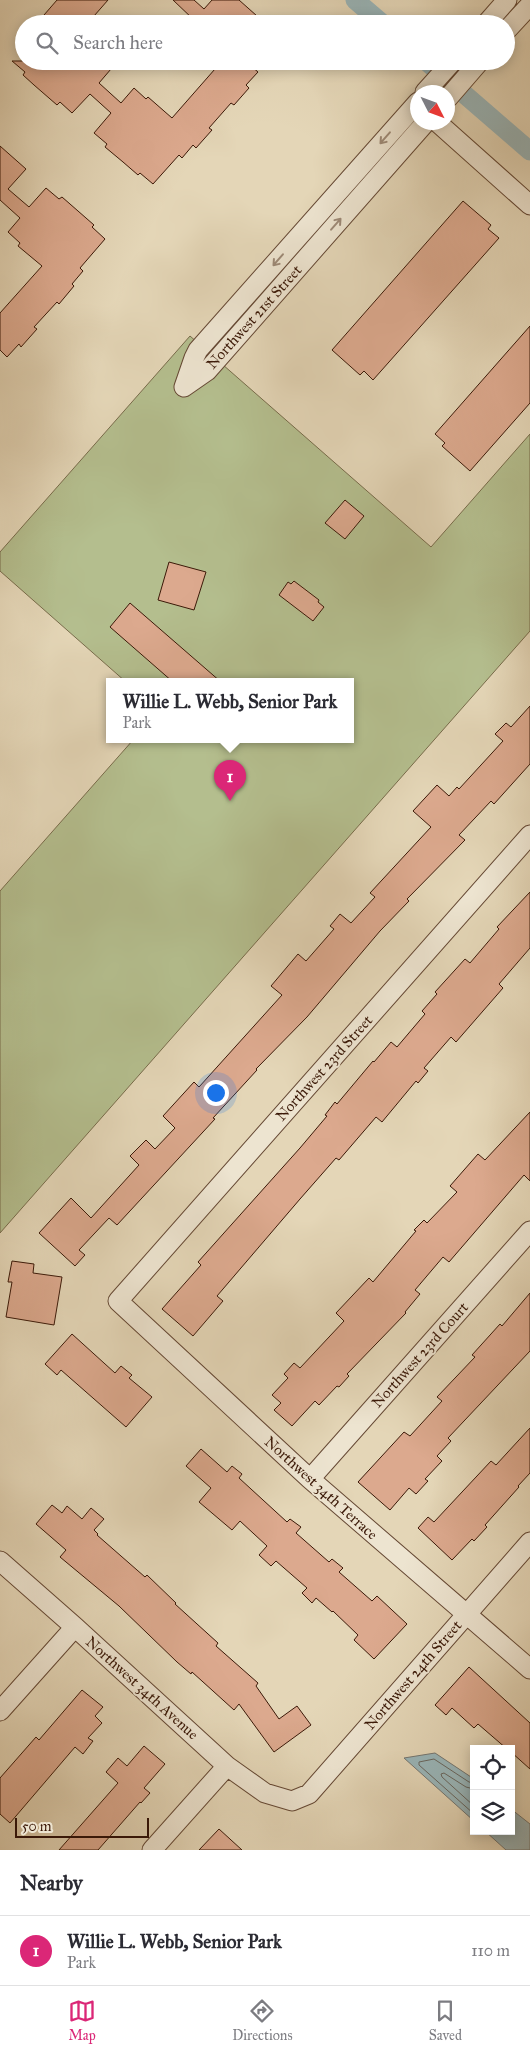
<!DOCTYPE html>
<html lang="en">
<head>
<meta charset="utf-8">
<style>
  :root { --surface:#fff; --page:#f7f7f7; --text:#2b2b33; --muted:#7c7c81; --line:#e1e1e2; --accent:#db2777 }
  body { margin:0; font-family:"IM FELL Great Primer",serif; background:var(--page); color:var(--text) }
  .controls { position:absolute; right:15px; bottom:15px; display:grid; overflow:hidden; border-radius:0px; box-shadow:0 2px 12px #0003 }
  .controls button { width:45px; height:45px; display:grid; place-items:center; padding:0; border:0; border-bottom:1px solid var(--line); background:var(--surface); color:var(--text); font:25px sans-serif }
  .compass { position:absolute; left:410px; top:85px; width:45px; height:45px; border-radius:50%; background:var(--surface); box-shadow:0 2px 12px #0003; rotate:132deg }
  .scale { position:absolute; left:15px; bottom:12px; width:134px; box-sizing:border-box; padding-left:5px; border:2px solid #3b1908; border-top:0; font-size:14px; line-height:18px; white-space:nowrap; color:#3b1908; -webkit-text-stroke:4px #ede4d0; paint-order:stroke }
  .you { position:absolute; left:215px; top:1092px; width:18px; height:18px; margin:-12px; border:4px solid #fff; border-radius:50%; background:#1a73e8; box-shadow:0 0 0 8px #1a73e833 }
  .badge { display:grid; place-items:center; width:32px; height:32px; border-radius:50%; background:var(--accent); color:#fff; font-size:16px; font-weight:700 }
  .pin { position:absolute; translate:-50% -41px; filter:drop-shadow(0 1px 2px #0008) }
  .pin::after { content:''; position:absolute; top:26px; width:18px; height:15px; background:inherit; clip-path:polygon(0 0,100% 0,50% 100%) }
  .popup { position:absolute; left:106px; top:678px; width:248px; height:65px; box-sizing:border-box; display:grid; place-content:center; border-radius:0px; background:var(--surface); filter:drop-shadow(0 1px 4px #0005); font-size:16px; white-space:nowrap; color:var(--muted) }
  .popup b { font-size:19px; color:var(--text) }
  .popup::after { content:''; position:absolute; left:50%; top:100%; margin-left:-10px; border:10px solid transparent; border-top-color:var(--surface) }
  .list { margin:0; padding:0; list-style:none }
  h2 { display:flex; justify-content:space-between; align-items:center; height:65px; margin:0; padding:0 20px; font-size:21px }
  h2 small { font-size:16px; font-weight:400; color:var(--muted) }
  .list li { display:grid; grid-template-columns:32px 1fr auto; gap:15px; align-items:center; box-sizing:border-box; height:70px; padding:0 20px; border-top:1px solid var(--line) }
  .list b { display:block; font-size:19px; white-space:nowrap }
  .list p { margin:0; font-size:16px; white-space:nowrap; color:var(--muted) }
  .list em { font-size:16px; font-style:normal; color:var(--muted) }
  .icon { flex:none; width:28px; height:28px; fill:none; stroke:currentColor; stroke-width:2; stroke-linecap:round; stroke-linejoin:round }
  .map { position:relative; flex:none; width:530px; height:1850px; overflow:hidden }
  .search { position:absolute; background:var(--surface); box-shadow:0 2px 12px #0003; left:15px; right:15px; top:15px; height:55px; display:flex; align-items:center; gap:12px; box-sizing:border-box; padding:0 18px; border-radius:28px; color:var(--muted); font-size:19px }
  .sheet { height:135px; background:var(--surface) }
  nav { display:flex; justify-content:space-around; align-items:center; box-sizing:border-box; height:70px; border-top:1px solid var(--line); background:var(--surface); font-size:14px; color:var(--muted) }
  nav a { display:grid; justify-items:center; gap:2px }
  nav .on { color:var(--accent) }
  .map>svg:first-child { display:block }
</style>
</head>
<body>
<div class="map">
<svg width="530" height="1850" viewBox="0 0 530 1850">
  <rect width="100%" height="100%" fill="#e4d6b7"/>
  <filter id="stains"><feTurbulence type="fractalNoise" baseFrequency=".004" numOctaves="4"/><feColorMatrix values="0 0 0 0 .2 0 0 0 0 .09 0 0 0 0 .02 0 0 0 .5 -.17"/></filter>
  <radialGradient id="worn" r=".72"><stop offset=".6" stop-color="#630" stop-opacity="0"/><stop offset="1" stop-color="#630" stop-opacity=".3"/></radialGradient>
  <path fill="#b4be8e" stroke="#786c4b" d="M190,336L431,547L530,434V631L0,1233V891L133,740H350V682H126L0,571V552Z"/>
  <path fill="#9ab6b9" stroke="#747772" d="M435,1753L474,1779V1821L404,1758Z
    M511,1809L530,1824V1850H506L485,1831H511Z"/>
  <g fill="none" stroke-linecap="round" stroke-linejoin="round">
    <path stroke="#6a6860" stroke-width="1" d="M474,1783L469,1782L434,1759L419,1762V1765L474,1814
      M474,1789L466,1787L444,1773L441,1774L442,1777L474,1806"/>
    <path stroke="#9ab6b9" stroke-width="19" d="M355,0L383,24
      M426,61L530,151"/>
  </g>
  <path fill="#dca98e" stroke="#3b1908" d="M57,0H108L87,24H41L47,17L44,15Z
    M173,0H194L204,9L212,0H239L266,24H191L194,20Z
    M12,61H103L111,69L99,83L121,103L134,88L146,99L148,97L172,118L222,61H245L258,72L246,85L249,88L234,105L231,103L209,128L212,130L196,148L193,145L182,158L179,155L153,184L140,173L138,175L123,162L105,147L107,144L94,133L111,113L90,94L72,113L60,102L57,105L34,85L23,75L25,72Z
    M0,146L26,169L8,189L29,207L46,188L59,199L62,197L94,225L92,227L105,239L80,268L83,271L72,284L74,286L59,304L57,302L34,327L37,329L21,347L19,344L7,357L0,350V313L42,266L18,246L20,243L8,232L20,218L0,200Z
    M463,201L491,225L488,229L499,238L373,380L364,371L360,375L332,350Z
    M530,326V403L470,471L442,446L445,443L435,434Z
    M345,500L364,516L345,539L325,523Z
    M169,562L206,572L194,610L158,600Z
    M294,581L319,600L318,602L324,607L313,621L279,595L288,582L291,584Z
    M130,603L221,682H173L110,627Z
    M530,706V764L494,804L491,801L459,835L465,840L407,899L409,901L380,931L307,1017L256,1069L257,1070L213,1118L215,1119L117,1225L109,1218L79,1250L85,1255L75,1266L39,1233L71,1198L91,1218L139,1165L130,1156L146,1140L155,1149L175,1128L163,1116L194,1082L199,1087L282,995L271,986L298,954L306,961L334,929L330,926L340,914L351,923L375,897L370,893L431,827L413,811L437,785L449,796L457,787L459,789L503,741L495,734L506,723L511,727Z
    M530,892V948L499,984L503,988L456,1042L451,1037L424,1068L428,1071L418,1083L416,1081L382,1122L376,1117L339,1160L336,1158L300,1199L217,1296L223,1301L193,1336L162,1309L201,1265L198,1262L300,1148L327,1116L325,1115L335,1102L337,1104L373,1061L374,1062L391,1042L397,1047L425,1014L422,1011L437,994L435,992L465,959L470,963L499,929L497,927Z
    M530,1112V1181L524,1175L449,1262L443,1257L415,1290L420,1294L405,1312L406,1313L347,1374L349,1376L339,1387L337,1386L319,1405L315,1401L292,1426L274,1410L281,1403L272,1395L288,1378L284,1374L294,1363L300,1368L344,1321L336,1313L369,1278L373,1282L416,1231L414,1230L424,1220L427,1223L457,1192L450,1186L478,1154L485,1160Z
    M12,1261L34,1264L33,1273L62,1277L54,1325L6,1317L12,1282H8Z
    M530,1293V1351L448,1438L451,1441L437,1456L442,1461L425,1479L428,1481L416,1494L409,1488L390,1510L358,1482L404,1432L410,1436L442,1401L437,1397L475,1357L472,1355L500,1324L502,1326Z
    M72,1334L115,1373L121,1366L132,1375L129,1378L152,1397L126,1427L61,1370L57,1375L45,1364Z
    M530,1428V1473L518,1486L519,1487L485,1525L487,1527L474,1541L472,1539L452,1560L418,1528L428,1517L434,1522L491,1461L496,1465Z
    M201,1449L227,1472L232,1466L242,1474L239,1478L287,1522L290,1519L301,1527L296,1533L329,1562L332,1559L343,1568L339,1572L372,1601L377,1596L407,1624L374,1659L354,1640L358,1635L333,1611L332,1612L316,1598L312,1603L302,1593L307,1588L276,1561L271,1566L259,1555L267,1546L240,1521L232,1530L199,1502L211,1488L186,1466Z
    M52,1505L62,1513L67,1506L82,1519L91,1508L104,1519L94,1530L98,1534L97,1535L145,1577L147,1575L176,1603L175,1604L218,1643L216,1646L258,1683L256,1686L279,1719L297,1706L311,1725L274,1752L239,1704L234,1710L192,1672L191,1674L177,1662L119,1606L60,1557L66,1550L36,1524Z
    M469,1667L530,1723V1769L511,1752V1749H507L478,1724L474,1728L452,1708L446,1715L435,1705Z
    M82,1690L103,1707L95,1716L102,1723L88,1738L93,1741L83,1754L75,1747L10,1823L0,1814V1778L36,1737L39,1740Z
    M144,1746L165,1764L144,1788L150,1793L141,1803L140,1802L98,1850H59L118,1783L106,1772L118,1758L127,1766Z
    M219,1829L242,1850H199Z"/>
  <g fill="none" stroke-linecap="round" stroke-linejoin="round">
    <g stroke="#654834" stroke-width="21">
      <path id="street" d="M486,24L507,0
        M506,31L530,5
        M425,92L453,61
        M448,98L480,61
        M437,122L530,205
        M184,387L194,358L198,350L418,102
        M184,387L207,371L426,122
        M530,835L118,1301L310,1479L530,1669
        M310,1479L530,1231
        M0,1561L75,1627L227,1766L265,1793L292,1801L309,1794L530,1542
        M0,1711L75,1627
        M152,1850L227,1766"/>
    </g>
    <use href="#street" stroke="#ede4d0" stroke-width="19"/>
  </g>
  <defs><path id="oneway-shaft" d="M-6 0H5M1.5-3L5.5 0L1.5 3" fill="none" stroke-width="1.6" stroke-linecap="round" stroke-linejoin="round" transform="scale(1.25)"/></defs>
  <g stroke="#9d8976">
    <use href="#oneway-shaft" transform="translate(385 138) rotate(131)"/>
    <use href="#oneway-shaft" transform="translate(336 224) rotate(-49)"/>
    <use href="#oneway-shaft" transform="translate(278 260) rotate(131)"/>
  </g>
  <g text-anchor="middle" stroke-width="4" stroke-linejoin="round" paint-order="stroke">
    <g font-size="15" fill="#3b1908" stroke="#ede4d0">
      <text transform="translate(254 317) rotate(-48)" y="5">Northwest 21st Street</text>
      <text transform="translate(324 1068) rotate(-48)" y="5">Northwest 23rd Street</text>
      <text transform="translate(420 1355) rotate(-48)" y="5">Northwest 23rd Court</text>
      <text transform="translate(321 1488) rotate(42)" y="5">Northwest 34th Terrace</text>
      <text transform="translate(413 1675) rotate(-49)" y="5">Northwest 24th Street</text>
      <text transform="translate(142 1688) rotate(42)" y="5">Northwest 34th Avenue</text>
    </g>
  </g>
  <rect width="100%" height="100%" filter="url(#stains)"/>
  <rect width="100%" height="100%" fill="url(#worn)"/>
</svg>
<div class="controls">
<button><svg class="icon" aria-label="locate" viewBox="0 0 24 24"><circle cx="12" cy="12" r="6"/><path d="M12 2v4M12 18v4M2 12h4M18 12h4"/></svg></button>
<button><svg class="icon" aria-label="layers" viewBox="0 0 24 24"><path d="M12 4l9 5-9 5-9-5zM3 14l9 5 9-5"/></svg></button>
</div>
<svg class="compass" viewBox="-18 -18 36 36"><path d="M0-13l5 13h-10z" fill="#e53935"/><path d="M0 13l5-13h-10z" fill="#7c7c81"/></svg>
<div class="scale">50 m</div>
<div class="you"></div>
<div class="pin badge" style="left:230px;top:801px">1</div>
<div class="popup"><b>Willie L. Webb, Senior Park</b>Park</div>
<div class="search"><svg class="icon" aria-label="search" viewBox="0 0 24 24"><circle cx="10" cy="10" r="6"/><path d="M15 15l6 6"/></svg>Search here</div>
</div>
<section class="sheet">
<h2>Nearby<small></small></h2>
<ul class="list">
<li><span class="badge">1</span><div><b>Willie L. Webb, Senior Park</b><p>Park</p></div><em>110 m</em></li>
</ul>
</section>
<nav>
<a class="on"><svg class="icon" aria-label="map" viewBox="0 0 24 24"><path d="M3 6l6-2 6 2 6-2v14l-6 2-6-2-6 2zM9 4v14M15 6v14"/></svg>Map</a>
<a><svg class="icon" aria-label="directions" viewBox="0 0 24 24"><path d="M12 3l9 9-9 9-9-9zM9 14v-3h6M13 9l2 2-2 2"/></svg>Directions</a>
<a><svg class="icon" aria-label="saved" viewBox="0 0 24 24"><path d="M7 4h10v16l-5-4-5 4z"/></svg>Saved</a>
</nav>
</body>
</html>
